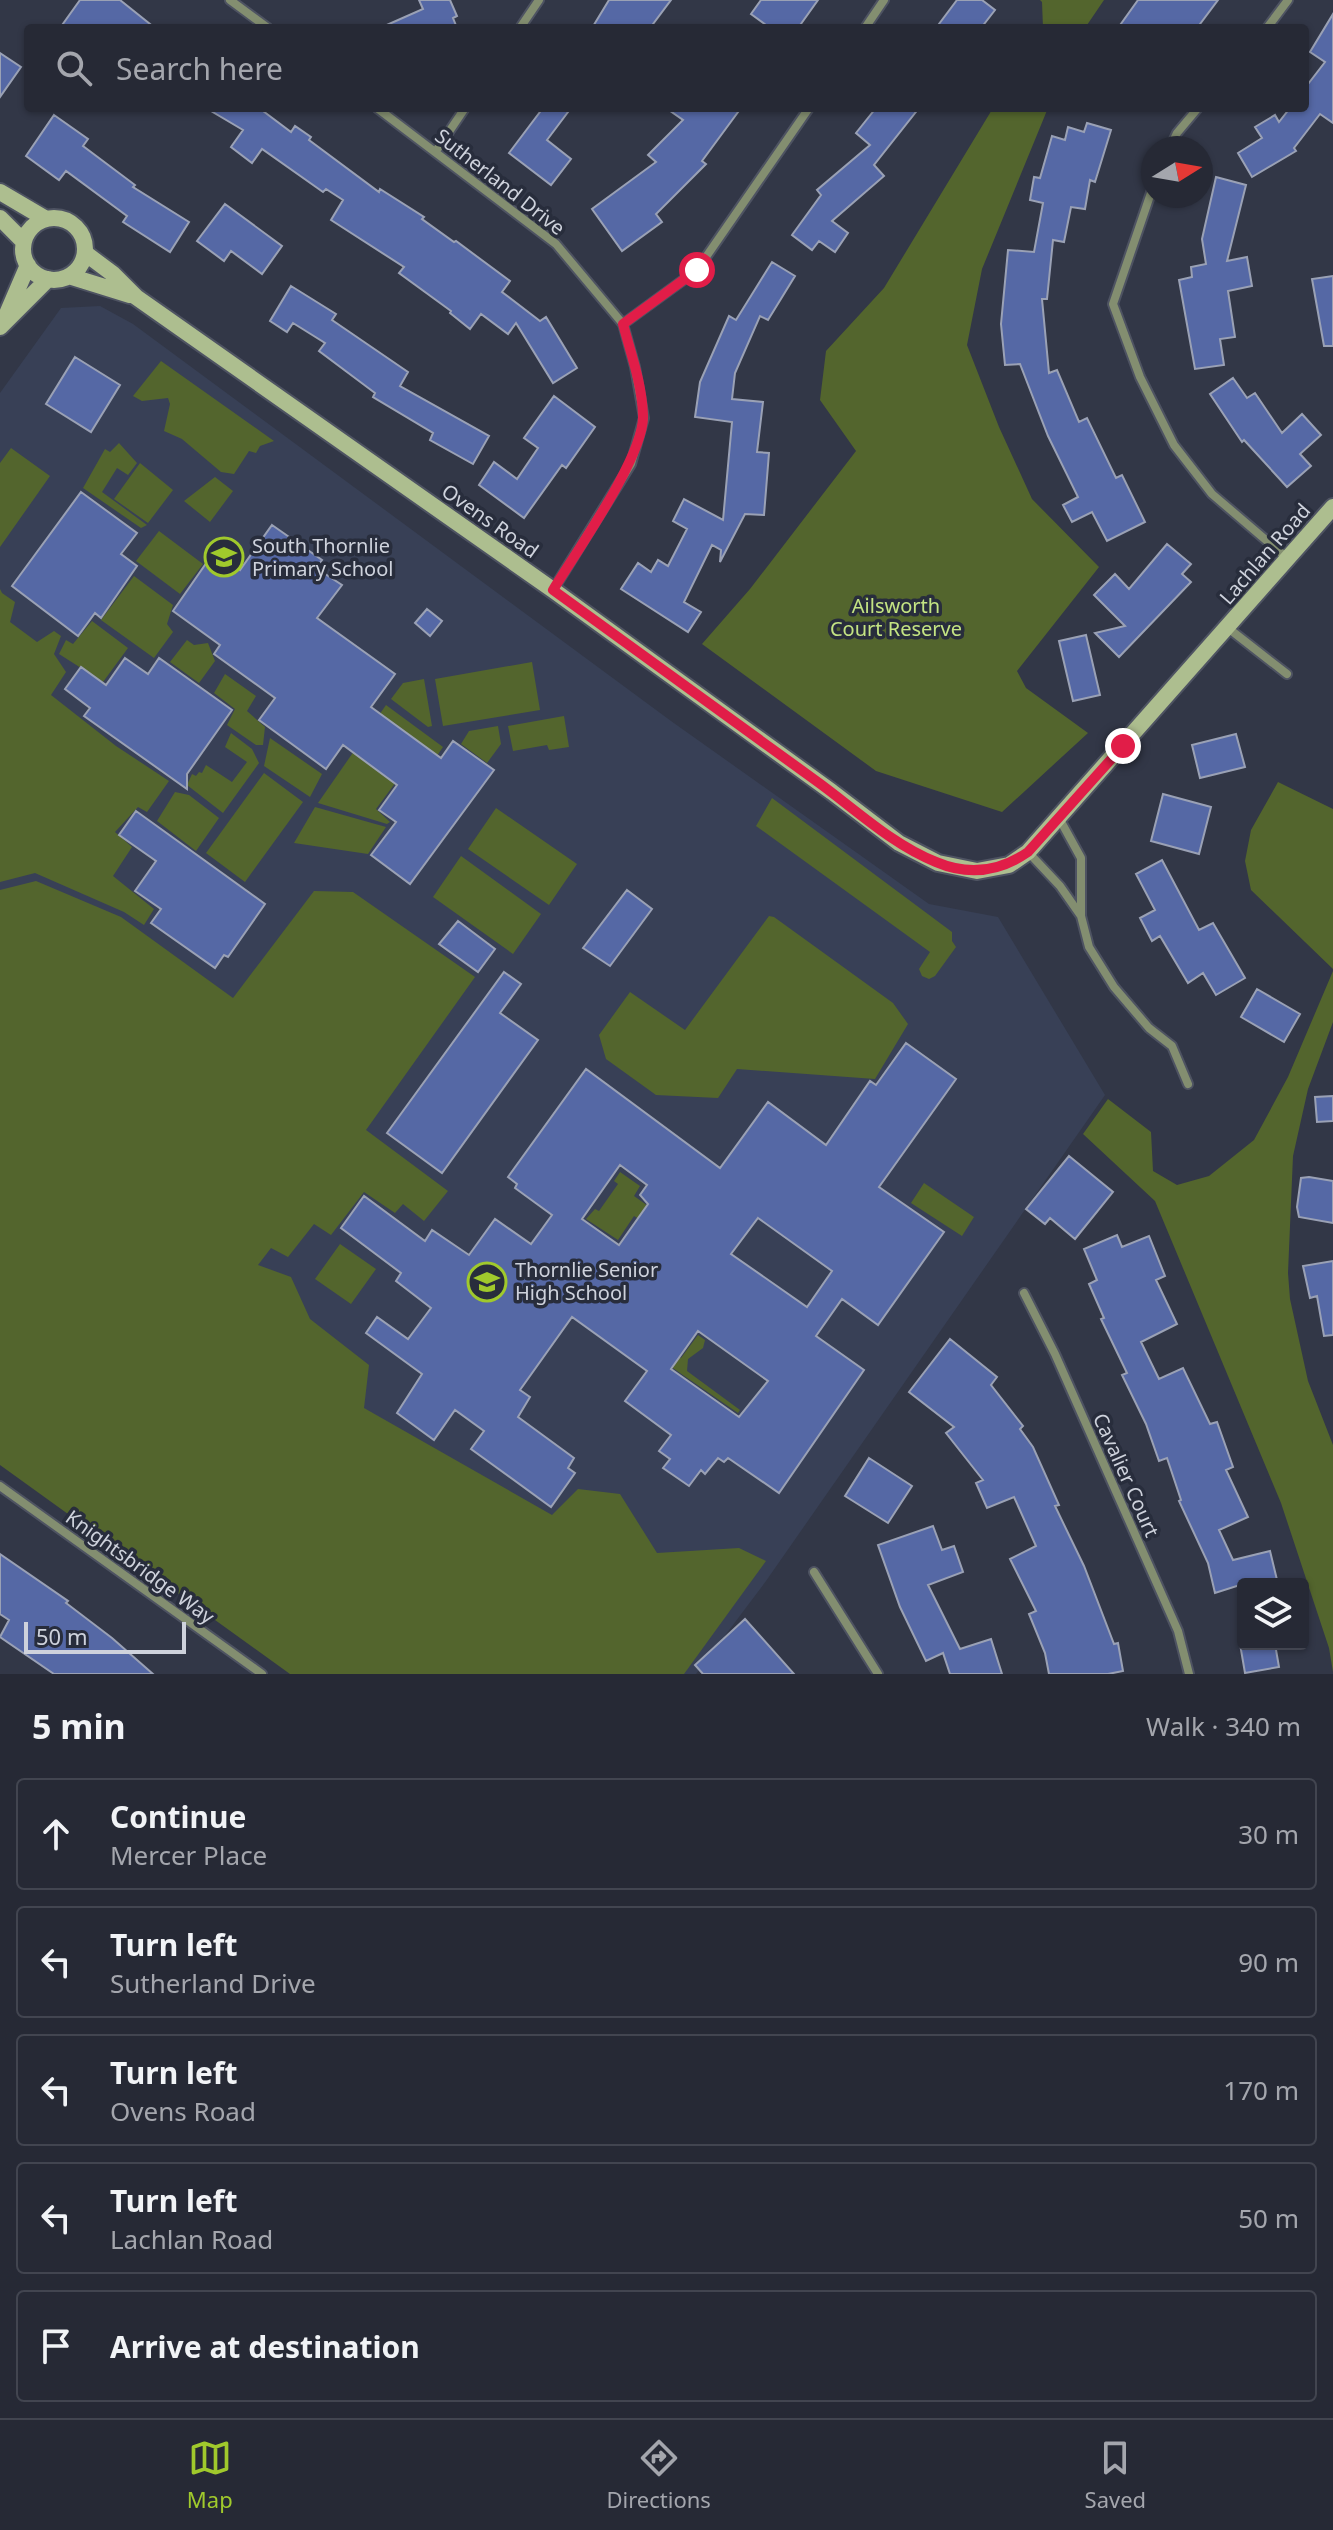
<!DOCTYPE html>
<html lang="en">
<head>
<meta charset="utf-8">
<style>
  :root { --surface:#262935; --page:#323541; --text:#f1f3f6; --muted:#a4a6ad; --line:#424550; --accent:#a0c92c }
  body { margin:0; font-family:"Noto Sans",sans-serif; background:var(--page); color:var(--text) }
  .controls { position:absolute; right:24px; bottom:24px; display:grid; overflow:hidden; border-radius:8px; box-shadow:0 2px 6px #0004 }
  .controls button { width:72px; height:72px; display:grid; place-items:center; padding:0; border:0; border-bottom:2px solid var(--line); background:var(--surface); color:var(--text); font:40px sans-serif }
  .compass { position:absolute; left:1141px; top:136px; width:72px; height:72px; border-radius:50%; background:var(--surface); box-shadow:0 2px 6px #0004; rotate:79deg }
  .scale { position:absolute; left:24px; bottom:20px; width:162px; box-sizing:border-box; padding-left:8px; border:4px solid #ced2dc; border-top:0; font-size:22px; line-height:28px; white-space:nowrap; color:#ced2dc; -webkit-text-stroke:6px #282d3c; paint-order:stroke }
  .stop { position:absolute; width:24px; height:24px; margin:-18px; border:6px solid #e11d48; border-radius:50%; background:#fff }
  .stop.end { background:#e11d48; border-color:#fff; box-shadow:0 2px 8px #0008 }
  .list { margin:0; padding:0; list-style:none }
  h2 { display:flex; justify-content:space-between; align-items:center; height:104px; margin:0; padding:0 32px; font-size:34px }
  h2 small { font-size:26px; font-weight:400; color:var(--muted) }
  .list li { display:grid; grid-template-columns:52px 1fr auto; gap:24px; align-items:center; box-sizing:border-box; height:112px; margin:0 16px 16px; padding:0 16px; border:2px solid var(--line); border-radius:8px }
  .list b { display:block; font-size:30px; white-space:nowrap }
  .list p { margin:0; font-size:26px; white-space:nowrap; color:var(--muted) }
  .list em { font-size:26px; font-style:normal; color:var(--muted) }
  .icon { flex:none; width:44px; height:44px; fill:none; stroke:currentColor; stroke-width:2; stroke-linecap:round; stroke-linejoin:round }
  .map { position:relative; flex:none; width:1333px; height:1674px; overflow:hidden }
  .search { position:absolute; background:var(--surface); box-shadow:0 2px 6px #0004; left:24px; right:24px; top:24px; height:88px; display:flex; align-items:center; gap:20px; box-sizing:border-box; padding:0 28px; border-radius:8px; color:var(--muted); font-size:30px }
  .sheet { height:744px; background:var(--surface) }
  nav { display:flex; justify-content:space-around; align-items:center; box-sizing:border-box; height:112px; border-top:2px solid var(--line); background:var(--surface); font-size:22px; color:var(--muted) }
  nav a { display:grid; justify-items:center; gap:4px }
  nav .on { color:var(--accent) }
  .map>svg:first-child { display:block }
</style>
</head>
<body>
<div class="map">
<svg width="1333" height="1674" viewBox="0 0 1333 1674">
  <rect width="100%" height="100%" fill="#323747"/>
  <path fill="#384056" d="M100,306L133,324L671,721L929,904L998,917L1105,1095L766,1581L696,1674H316L0,1446V393L61,308Z"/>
  <path fill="#53652d" d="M1040,0H1104L1085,28H1043L1042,2Z
    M993,108H1048L982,269L967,345L999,427L1032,499L1099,567L1017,671L1026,688L1088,733L1002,812L876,771L702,644L750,589L856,451L820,400L826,351L884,288Z
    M161,361L274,441L260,446L256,453L249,451L234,474L221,472L182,439L164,431L170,404L168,398L142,401L133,396Z
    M119,443L137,463L128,475L117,468L102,492L147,525L141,528L83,488L105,449L110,452Z
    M11,448L50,476L0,547V463Z
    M140,463L173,490L148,523L114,499Z
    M215,477L233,491L210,522L184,501Z
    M159,531L203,564L180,594L136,561Z
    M134,576L173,605L167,624L173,632L154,658L101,620Z
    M0,589L2,593L15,602L10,622L37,642L54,631L61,636L54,654L66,672L51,695L116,746L169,781L147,812L138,807L115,832L132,847L113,876L154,909L144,925L124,912L35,873L0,882Z
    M92,621L128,648L103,682L59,654L66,640L73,644Z
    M187,640L194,645L208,643L215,661L199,683L170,662Z
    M532,662L540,710L443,726L435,679Z
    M225,674L256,696L247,711L265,727L263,745H256L227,725L235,709L214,693Z
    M424,679L432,726L428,727L391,699L403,683Z
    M386,705L443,747L426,772L410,763L376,809L390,822L387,824L318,803Z
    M564,716L569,747L549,750L547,745L513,751L508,726Z
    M498,726L501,744L487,763L461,744L469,731Z
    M231,733L252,749L259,763L223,813L187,785L192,774L196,776L199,772L202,773L206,765L232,782L247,762L225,747Z
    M270,738L322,774L310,797L264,766Z
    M264,773L303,802L245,882L206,853Z
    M1278,782L1333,809V969L1251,890L1245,861L1251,830Z
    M175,792L189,795L219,818L196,851L157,821Z
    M772,798L952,932V941L956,947L935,976L929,979L922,976L919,969L930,952L756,826Z
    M315,807L386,827L368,854L294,843Z
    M496,808L577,864L549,905L468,849Z
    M461,856L541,914L513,954L433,897Z
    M36,881L121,917L233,998L314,891L353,892L475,977L366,1130L448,1191L424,1221L403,1204L395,1213L364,1192L331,1235L314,1224L288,1257L271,1248L258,1265L291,1277L310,1319L369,1365L364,1408L552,1515L578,1489L620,1494L657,1553L739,1548L766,1561L684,1674H290L0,1465V890Z
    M769,916L774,917L893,1003L908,1024L875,1079L737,1069L718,1098L656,1095L606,1059L599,1035L630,992L685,1030Z
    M1333,971V1022L1308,1089L1293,1156L1288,1273L1290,1299L1308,1381L1333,1445V1672L1329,1648L1281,1503L1155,1201L1083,1134L1108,1099L1151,1132L1153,1171L1177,1185L1209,1176L1254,1140L1288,1077Z
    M620,1172L640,1186L634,1196L655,1211L647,1224L634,1216L618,1240L586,1219L595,1209L599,1211L618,1184L614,1181Z
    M924,1183L974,1217L962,1236L911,1203Z
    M340,1244L376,1269L351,1304L315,1279Z
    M698,1335L705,1340L703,1348L688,1359L687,1371L740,1410L738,1413L667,1364L673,1355L681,1358Z"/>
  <path fill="#5568a5" stroke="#9aa1b5" stroke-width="2" fill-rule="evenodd" d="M80,0H120L155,28H60Z
    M419,0H450L457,16L453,18L457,28H380L423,9Z
    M609,0H671L650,28H592Z
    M761,0H818L798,28H770L751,14Z
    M957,0H982L995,10L981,28H936Z
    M1138,0H1218L1197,28H1118Z
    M1333,14V123L1320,114L1294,148L1296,151L1252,177L1238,153L1262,138L1255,127L1275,115L1279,122L1290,108H1305V88L1325,62L1310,52Z
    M0,53L21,67L0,97Z
    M206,108H259L291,132L295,126L311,137L309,140L379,192L380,189L424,217L422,219L454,242L456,241L510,281L502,292L540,321L546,317L577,368L553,383L516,323L508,334L481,314L470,329L450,313L451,311L399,273L404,267L331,220L343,200L326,189L323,192L262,149L252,163L231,147L243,130Z
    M543,108H571L547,140L571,159L551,185L509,153Z
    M666,108H741L702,161L706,164L656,214L662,222L622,251L592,209L656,162L648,155L683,120Z
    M876,108H919L874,165L884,176L832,221L848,233L835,252L819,241L812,250L792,235L821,195L817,190L870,145L856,133Z
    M54,115L88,139L83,146L135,185L133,187L189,222L170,252L123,222L127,216L66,171L59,180L26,156Z
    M1087,123L1111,130L1095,182L1090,180L1085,209L1071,207L1064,242L1053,240L1047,299H1042L1049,373L1057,370L1079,422L1087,418L1116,478L1122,475L1145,522L1107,541L1092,512L1072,522L1063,505L1078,497L1048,436L1020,364L1005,365L1001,324L1008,250L1034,252L1043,203L1030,200L1034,177L1040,178L1052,136L1065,140L1068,127L1084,132Z
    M1216,177L1246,185L1227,261L1247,257L1252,286L1228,291L1235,337L1220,339L1224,365L1195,369L1179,280L1192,277L1191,267L1206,264L1202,239Z
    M225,204L282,246L262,274L231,251L224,261L197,241Z
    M772,262L795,276L768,320L760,316L735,373L732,399L763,402L757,452L769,453L764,515L745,514L720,562L721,550L712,545L684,602L701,612L688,632L621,589L638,563L651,572L658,560L668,566L687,529L673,521L684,499L723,520L732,422L695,417L700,382L729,316L736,320Z
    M1333,276V346H1324L1312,279Z
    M291,286L336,314L332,320L408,372L400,386L489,436L473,464L430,440L433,433L373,397L375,393L319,351L325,343L293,323L287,332L270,321Z
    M75,357L120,385L91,432L46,404Z
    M1233,378L1247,398L1255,393L1282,433L1302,414L1321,435L1300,454L1311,466L1287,487L1244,440L1242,442L1210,394Z
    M554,396L595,427L566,468L562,465L524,518L479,485L494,462L517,479L538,448L524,438Z
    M81,492L137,533L121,554L137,566L101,618L95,613L78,636L12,586Z
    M272,525L322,560L316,568L342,585L317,618L395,674L371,707L441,758L453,741L494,770L410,884L371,855L396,822L379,810L397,785L343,745L326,769L259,720L275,698L214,654L220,645L173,611L214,552L240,570Z
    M1167,544L1191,564L1182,574L1191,582L1119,657L1095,633L1125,626L1094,595L1115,574L1129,589Z
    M427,609L442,621L430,636L415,623Z
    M1086,635L1100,695L1073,701L1059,641Z
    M125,658L148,674L159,658L232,710L187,774V789L84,716L90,708L65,689L81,667L106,685Z
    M1236,734L1245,767L1200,778L1192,745Z
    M1163,794L1211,807L1199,854L1151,841Z
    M136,811L265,904L228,957L224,955L215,968L151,923L161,909L135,891L156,861L119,835Z
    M1162,860L1199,930L1213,923L1245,978L1216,995L1203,973L1188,983L1160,936L1152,941L1140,918L1155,910L1136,874Z
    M627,890L652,909L610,966L583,948Z
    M458,921L495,949L478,972L439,944Z
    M504,972L521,984L500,1013L538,1040L442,1173L387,1133Z
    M1257,989L1300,1014L1284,1042L1241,1017Z
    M906,1043L956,1079L879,1187L944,1232L878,1325L842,1299L816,1336L864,1370L779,1493L728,1458L724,1462L718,1458L705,1474L701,1470L689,1486L663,1468L670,1459L659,1451L671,1435L625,1401L647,1371L572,1317L520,1390L530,1397L518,1417L574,1458L568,1468L575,1473L551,1507L471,1449L484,1431L455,1410L434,1440L397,1413L422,1374L366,1333L377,1317L408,1339L431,1308L396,1281L401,1273L341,1228L364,1196L425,1241L432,1230L469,1255L495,1219L531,1244L552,1215L515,1188L517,1184L508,1177L586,1069L720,1168L768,1102L826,1145L870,1081L876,1085ZM620,1165L647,1185L640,1195L648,1204L619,1245L582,1219ZM758,1218L832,1271L807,1307L731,1254ZM698,1331L768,1381L739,1417L671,1369Z
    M1333,1096V1121L1317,1122L1315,1097Z
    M1069,1156L1113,1192L1075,1239L1050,1218L1045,1224L1026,1209Z
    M1309,1177L1333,1181V1223L1299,1217L1297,1207L1301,1178Z
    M1117,1235L1122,1247L1149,1236L1165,1276L1156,1280L1177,1324L1141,1342L1159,1379L1183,1368L1210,1424L1217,1422L1233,1467L1226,1470L1248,1517L1219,1530L1233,1560L1270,1551L1278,1584H1243L1215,1593L1208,1563L1179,1501L1181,1500L1167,1458L1159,1461L1146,1424L1122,1375L1127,1373L1101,1319L1104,1318L1089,1284L1097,1280L1084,1249Z
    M1333,1261V1335L1324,1336L1317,1296L1310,1298L1303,1266Z
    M950,1339L997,1377L991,1385L1023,1426L1020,1429L1033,1447L1059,1505L1055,1506L1084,1566L1114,1644L1118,1643L1123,1671L1108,1674H1049L1045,1653L1029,1614L1036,1611L1010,1559L1036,1546L1014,1497L987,1508L976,1483L983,1480L946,1433L954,1427L909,1392Z
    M869,1458L912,1486L888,1523L845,1496Z
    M933,1526L942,1550L954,1546L963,1572L928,1585L960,1649L991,1639L1002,1674H950L943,1653L926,1661L900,1607L878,1545Z
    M0,1554L68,1601L66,1603L112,1638L153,1674H54L0,1637L9,1620L0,1614Z
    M745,1619L794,1674H703L695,1665Z
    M1240,1644H1275L1279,1667L1245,1673Z"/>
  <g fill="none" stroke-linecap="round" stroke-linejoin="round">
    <g stroke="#4e5362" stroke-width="12">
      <path id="street" d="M230,0L268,28
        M520,28L539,0
        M865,28L884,0
        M1267,28L1288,0
        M377,108L556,244L623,324L635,367L644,418L631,464L553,590
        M1170,148L1177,133L1198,108
        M436,151L465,108
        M1153,187L1113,304L1140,377L1174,445L1212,494L1287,558
        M623,324L697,270L809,108
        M1228,628L1287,674
        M1059,818L1081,858V915
        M1028,852L1060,886L1081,916L1089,947L1114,987L1149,1028L1172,1046L1188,1084
        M1024,1293L1055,1354L1178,1631L1189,1674
        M0,1486L262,1674
        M814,1572L878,1674"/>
    </g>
    <g stroke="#4e5362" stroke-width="20">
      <path id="secondary" d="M0,192L46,219
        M0,218L24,242
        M23 249a31 31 0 1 1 62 0a31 31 0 1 1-62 0Z
        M85,253L113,274L136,297L553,590L832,792L899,843L938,863L977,871L1009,865L1028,852L1333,507
        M69,276L130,295
        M6,316L28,265
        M0,327L48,279"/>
    </g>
    <use href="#street" stroke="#838e70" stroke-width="8"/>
    <use href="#secondary" stroke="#adbe8f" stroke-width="16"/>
  </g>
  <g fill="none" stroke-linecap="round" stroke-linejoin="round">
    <path stroke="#e11d48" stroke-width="10" d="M697,270L623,324C631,354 642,384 643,415C645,455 576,552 553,590C640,653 727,717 815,780C854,808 891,844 936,862C969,876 999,872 1028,852L1123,746"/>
  </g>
  <defs>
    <g id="school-ring" transform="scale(2)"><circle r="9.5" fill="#282d3c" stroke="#a0c92c" stroke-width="1.5"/><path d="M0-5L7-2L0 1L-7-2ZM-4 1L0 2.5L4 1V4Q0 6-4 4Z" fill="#a0c92c"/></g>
  </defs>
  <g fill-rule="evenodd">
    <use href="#school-ring" x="224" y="557"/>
    <use href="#school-ring" x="487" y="1282"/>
  </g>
  <g text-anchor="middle" stroke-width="7" stroke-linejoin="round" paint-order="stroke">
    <g font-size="20" fill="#ced2dc" stroke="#282d3c">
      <text transform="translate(500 182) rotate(38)" y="7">Sutherland Drive</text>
      <text transform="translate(490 521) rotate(35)" y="7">Ovens Road</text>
      <text transform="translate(1265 554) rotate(-49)" y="7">Lachlan Road</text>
      <text transform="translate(1126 1475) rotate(66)" y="7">Cavalier Court</text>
      <text transform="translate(140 1567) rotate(36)" y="7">Knightsbridge Way</text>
    </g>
    <g font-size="20" fill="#ced2dc" stroke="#282d3c" text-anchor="start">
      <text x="252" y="553">South Thornlie<tspan x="252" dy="23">Primary School</tspan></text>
      <text x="515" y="1277">Thornlie Senior<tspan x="515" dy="23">High School</tspan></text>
    </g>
    <g font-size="20" fill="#c4e483" stroke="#282d3c">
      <text x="896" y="613">Ailsworth<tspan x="896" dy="23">Court Reserve</tspan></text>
    </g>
  </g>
</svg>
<div class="controls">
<button><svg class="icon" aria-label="layers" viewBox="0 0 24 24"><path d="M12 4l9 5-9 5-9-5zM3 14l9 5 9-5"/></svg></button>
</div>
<svg class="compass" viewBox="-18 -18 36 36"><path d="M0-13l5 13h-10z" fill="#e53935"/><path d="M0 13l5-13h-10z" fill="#a4a6ad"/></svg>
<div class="scale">50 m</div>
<div class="stop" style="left:697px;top:270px"></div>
<div class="stop end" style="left:1123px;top:746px"></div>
<div class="search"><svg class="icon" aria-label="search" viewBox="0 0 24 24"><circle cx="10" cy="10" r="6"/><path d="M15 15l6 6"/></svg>Search here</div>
</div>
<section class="sheet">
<h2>5 min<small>Walk · 340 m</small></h2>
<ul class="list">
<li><svg class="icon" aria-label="ahead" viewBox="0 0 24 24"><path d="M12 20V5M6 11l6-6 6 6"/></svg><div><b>Continue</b><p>Mercer Place</p></div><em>30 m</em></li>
<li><svg class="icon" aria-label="left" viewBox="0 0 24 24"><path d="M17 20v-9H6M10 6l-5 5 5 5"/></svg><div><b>Turn left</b><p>Sutherland Drive</p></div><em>90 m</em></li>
<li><svg class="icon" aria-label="left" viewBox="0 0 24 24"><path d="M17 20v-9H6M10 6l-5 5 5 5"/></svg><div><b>Turn left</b><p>Ovens Road</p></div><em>170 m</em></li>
<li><svg class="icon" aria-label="left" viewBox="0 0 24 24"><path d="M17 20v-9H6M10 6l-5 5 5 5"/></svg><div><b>Turn left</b><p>Lachlan Road</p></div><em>50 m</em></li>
<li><svg class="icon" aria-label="arrive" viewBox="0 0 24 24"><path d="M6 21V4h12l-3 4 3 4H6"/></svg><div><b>Arrive at destination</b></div></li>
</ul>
</section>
<nav>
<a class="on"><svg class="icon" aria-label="map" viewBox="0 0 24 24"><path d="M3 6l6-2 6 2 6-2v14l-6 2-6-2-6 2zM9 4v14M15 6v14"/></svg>Map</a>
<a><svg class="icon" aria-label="directions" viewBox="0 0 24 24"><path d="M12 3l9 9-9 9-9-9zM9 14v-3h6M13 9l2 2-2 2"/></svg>Directions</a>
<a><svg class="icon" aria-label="saved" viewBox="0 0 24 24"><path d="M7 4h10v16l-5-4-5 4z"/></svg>Saved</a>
</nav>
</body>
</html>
